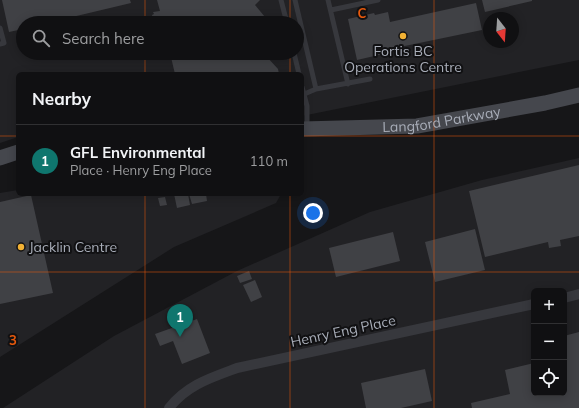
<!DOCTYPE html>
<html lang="en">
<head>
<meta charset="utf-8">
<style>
  :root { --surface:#101012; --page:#1e1e20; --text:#f1f3f6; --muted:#9c9d9f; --line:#303032; --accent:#0f766e }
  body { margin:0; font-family:Mulish,sans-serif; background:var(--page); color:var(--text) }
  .controls { position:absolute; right:12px; bottom:12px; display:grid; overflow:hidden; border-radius:6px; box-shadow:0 2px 10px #0003 }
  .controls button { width:36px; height:36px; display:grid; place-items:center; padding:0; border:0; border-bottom:1px solid var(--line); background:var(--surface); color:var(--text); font:20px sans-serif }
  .compass { position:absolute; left:483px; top:12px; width:36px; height:36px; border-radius:50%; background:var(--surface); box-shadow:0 2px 10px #0003; rotate:163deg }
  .you { position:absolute; left:313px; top:213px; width:14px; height:14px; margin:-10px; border:3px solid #fff; border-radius:50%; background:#1a73e8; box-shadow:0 0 0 6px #1a73e833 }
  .badge { display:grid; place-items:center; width:26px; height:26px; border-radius:50%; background:var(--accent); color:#fff; font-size:13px; font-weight:700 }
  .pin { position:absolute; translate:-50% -33px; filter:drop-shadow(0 1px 2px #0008) }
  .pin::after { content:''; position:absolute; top:21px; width:14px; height:12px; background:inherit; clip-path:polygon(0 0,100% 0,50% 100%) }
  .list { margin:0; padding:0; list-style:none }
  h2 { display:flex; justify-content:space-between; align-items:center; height:52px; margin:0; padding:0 16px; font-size:17px }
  h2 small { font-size:13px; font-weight:400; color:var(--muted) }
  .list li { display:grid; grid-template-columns:26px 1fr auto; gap:12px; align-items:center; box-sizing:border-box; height:72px; padding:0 16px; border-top:1px solid var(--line) }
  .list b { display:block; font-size:15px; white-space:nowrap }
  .list p { margin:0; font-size:13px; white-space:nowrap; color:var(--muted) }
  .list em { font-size:13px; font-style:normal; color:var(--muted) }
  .icon { flex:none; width:22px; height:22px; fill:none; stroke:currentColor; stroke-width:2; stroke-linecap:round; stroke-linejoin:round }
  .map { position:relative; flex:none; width:579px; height:408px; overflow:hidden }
  .search { position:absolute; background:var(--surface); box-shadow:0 2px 10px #0003; left:16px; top:16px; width:288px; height:44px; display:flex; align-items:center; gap:10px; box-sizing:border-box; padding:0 14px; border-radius:22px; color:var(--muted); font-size:15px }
  .panel { position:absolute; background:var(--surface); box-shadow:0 2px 10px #0003; left:16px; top:72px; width:288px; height:124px; border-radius:6px }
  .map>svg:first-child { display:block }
</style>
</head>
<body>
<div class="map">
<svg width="579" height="408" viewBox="0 0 579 408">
  <rect width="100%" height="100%" fill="#161618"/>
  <path fill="#222225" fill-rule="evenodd" d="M0,0H579V60L302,116V74H18V137L0,143ZM489,18H513V42H489ZM23,23H297V53H23Z
    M579,158V408H3L114,336L237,271L370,212L482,180ZM534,291H564V393H534Z
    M18,190V194H281L276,203L174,247L0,357V193Z"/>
  <path fill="#404145" d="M2,0H130L131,3L47,23H23V29L9,32Z
    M157,0H260L255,5L265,17L258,23H154L152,15L154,14L153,12L160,11Z
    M482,0H532V1L485,12Z
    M476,3L482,30L395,48L396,51L357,60L348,19L374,13L375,15L388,12L390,22Z
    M170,53H271L267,57L278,69L279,74H175Z
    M579,165V236L560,240L561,246L549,248L548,242L485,257L469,191Z
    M174,194H188L190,205L177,208Z
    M189,194H206L207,201L192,204Z
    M31,195L53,293L0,304V202Z
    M165,197L167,205L160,206L158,198Z
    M475,229L485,270L435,282L425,242Z
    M393,232L400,261L336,277L329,248Z
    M249,271L252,279L240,283L237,276Z
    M255,280L262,297L251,302L243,285Z
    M197,319L210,353L182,364L173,341L160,346L155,334Z
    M579,332V408H472L471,403L510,394L505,370L534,363V393H564V336Z
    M425,369L432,401L401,408H366L361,383Z"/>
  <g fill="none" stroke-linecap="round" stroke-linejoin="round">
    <path stroke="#37383d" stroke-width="5" d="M281,0L287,23
      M295,0L316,89
      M328,0L348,84
      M331,10L378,0
      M0,28L4,43L0,44
      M294,53L299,74
      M302,87L307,106V128
      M302,95L316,89L370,79"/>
    <path stroke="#37383d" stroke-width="10" d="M564,298L579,294
      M169,408C187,385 210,378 237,368L534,304"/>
    <g stroke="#45474d" stroke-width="15">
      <path id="s1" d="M302,129L417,126L545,103L579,95"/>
      <path d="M0,158L18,152"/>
    </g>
  </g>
  <path fill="none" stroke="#e8590c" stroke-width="1" stroke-opacity="0.55" d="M145,0V23M290,0V23M434,0V408M145,53V74M290,53V74M0,136H18M302,136H579M145,194V408M290,194V408M0,272H579"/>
  <g fill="#f2b134" stroke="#111113" stroke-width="1.5">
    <circle cx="403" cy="36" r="4"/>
    <circle cx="21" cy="247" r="4"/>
  </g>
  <g text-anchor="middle" stroke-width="4" stroke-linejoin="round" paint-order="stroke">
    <g font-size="14" fill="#a8adb8" stroke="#111113">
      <text x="403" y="56">Fortis BC<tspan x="403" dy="16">Operations Centre</tspan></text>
      <text x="29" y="252" text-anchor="start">Jacklin Centre</text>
    </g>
    <g font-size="14" fill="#a8adb8" stroke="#111113">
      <text dy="5" stroke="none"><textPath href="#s1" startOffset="140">Langford Parkway</textPath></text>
      <text transform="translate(343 331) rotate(-12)" y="5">Henry Eng Place</text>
    </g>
  </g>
  <g font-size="13" text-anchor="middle" font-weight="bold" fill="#e8590c" stroke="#111113" stroke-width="4" stroke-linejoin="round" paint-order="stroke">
    <text x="362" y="18">C</text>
    <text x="13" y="345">3</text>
  </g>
</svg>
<div class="controls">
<button>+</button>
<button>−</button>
<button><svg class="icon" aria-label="locate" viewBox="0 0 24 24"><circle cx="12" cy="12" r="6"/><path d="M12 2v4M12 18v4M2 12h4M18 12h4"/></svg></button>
</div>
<svg class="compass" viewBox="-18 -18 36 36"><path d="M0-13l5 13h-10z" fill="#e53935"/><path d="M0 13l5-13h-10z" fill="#9c9d9f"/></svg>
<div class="you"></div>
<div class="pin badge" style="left:180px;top:337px">1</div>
<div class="search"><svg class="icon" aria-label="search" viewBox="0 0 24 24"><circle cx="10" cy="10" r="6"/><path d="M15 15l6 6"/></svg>Search here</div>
<section class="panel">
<h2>Nearby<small></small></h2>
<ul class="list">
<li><span class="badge">1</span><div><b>GFL Environmental</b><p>Place · Henry Eng Place</p></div><em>110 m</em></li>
</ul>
</section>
</div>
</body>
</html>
